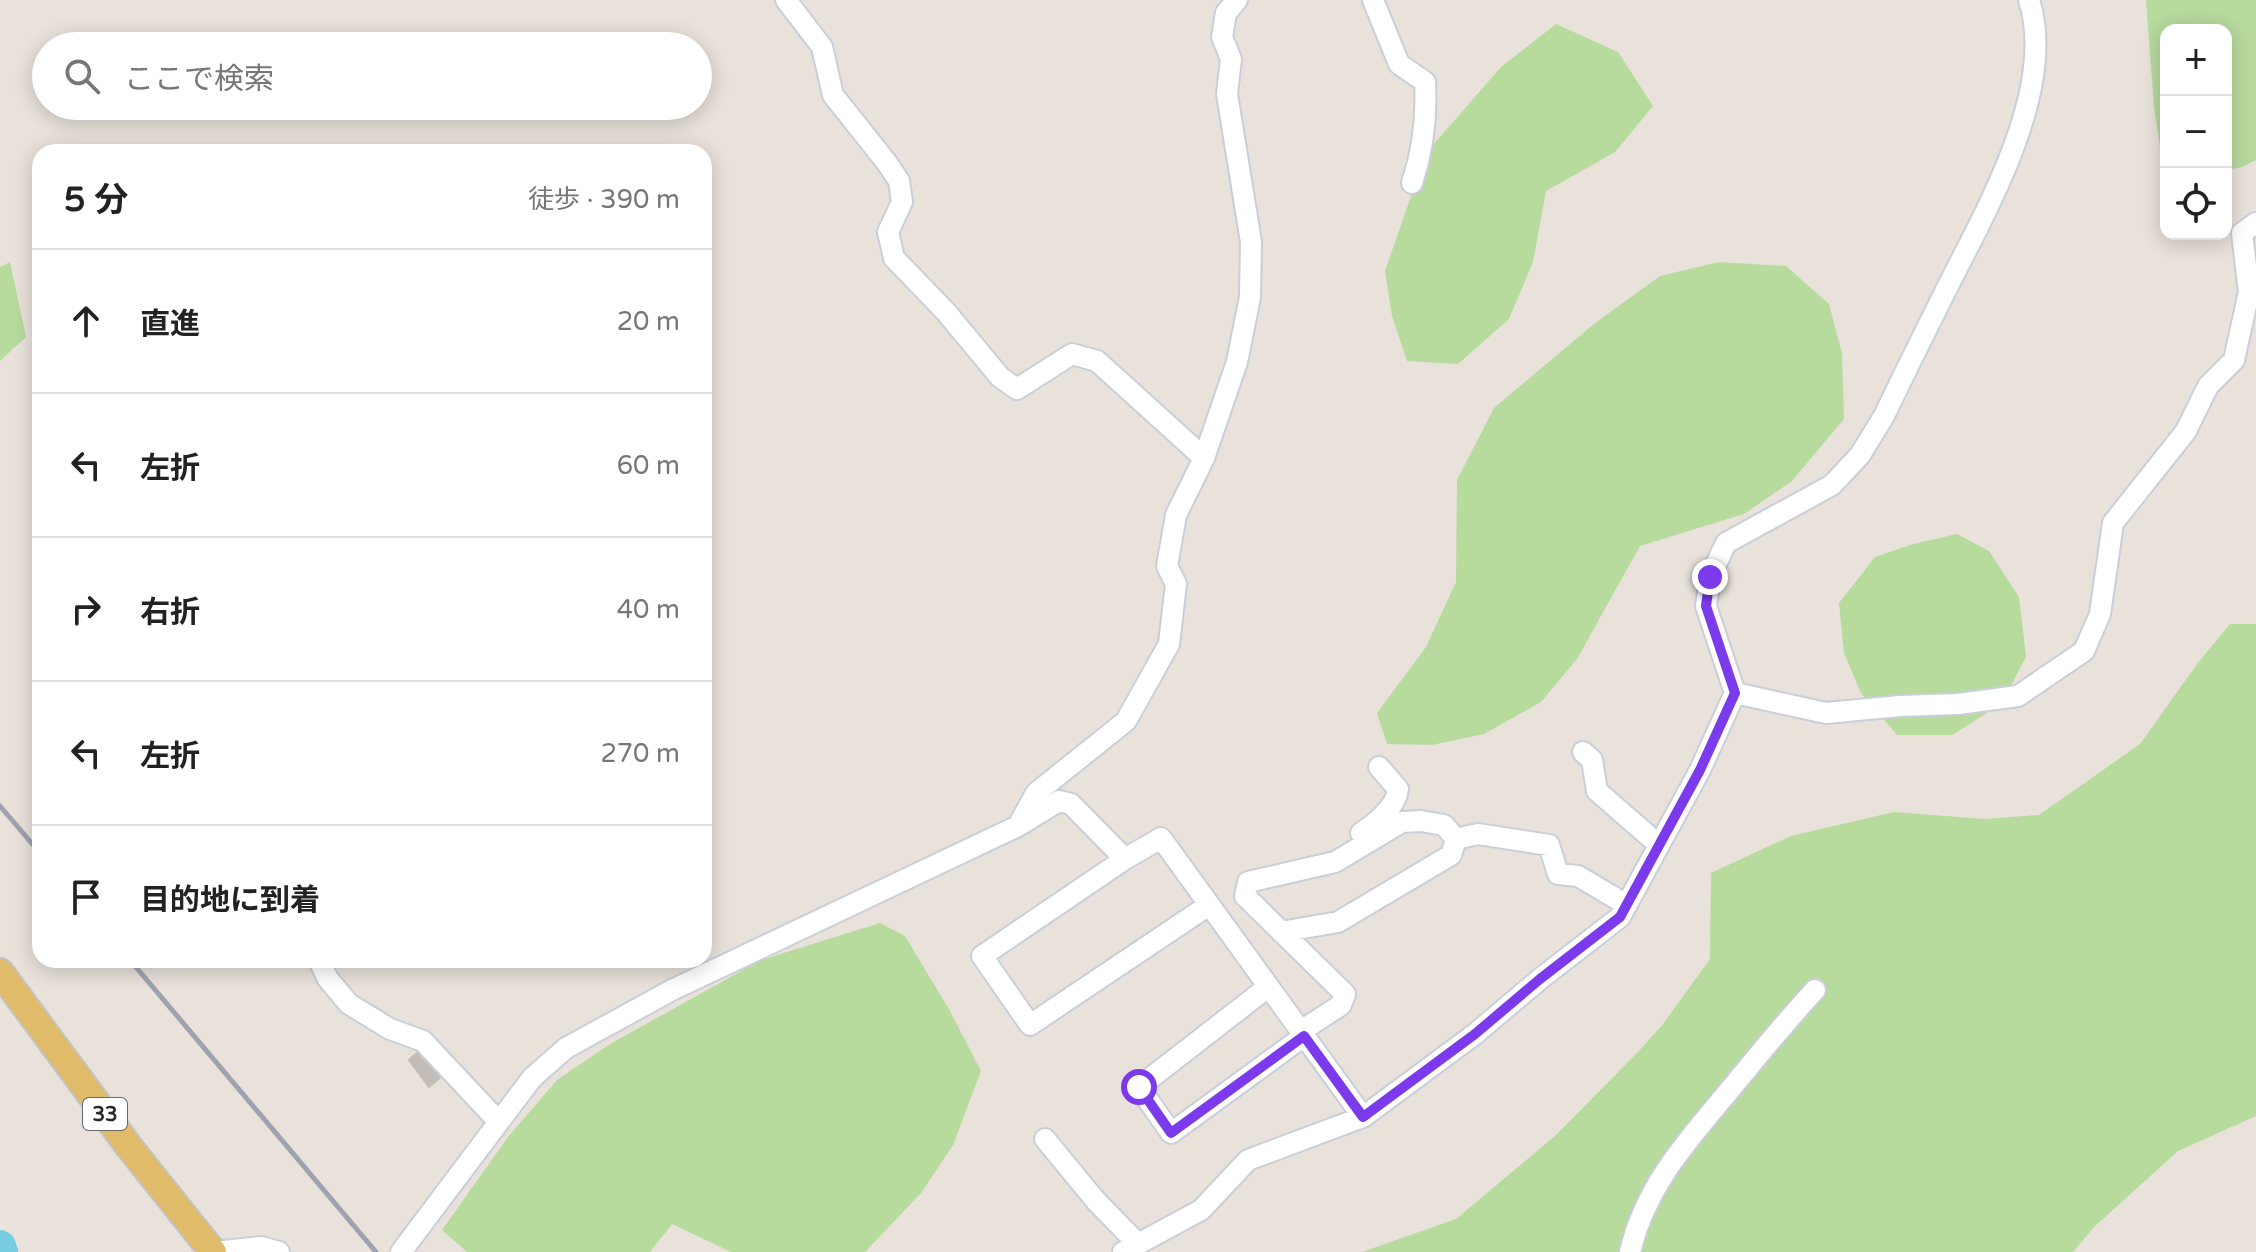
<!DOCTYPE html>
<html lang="ja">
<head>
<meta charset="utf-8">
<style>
  :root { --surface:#fff; --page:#f2f2f2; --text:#222; --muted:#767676; --line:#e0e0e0 }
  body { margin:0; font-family:"Varela Round","Noto Sans JP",sans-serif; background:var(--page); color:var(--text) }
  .controls { position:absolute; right:24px; top:24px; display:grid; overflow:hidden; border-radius:16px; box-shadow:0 4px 20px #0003 }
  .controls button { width:72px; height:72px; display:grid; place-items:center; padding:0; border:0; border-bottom:2px solid var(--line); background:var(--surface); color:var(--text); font:40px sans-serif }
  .stop { position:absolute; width:24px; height:24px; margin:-18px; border:6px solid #7c3aed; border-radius:50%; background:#fff }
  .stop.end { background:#7c3aed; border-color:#fff; box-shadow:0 2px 8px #0008 }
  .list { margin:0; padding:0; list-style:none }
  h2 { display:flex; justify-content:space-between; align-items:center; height:104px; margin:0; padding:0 32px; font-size:34px }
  h2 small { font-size:26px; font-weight:400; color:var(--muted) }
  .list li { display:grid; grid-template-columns:52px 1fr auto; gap:24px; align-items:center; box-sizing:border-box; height:144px; padding:0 32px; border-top:2px solid var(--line) }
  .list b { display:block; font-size:30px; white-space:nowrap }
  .list em { font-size:26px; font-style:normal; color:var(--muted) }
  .icon { flex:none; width:44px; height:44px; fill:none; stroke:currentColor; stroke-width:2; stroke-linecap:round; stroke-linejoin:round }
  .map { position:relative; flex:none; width:2256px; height:1252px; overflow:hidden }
  .search { position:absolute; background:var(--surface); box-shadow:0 4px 20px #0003; left:32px; top:32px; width:680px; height:88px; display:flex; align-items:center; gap:20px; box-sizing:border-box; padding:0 28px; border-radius:44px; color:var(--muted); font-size:30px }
  .panel { position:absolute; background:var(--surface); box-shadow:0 4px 20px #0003; left:32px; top:144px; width:680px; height:824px; border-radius:24px }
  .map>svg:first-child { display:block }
</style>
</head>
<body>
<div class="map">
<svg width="2256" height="1252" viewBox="0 0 2256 1252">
  <rect width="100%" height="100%" fill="#e9e2db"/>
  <path fill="#b7da9d" d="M2146,0H2256V160L2242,167L2226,170V30H2166V162L2162,161L2154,107Z
    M1556,24L1618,52L1653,106L1615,152L1546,191L1533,262L1509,319L1458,364L1407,361L1392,316L1385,271L1426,153L1501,67Z
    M10,262L26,337L0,361V267Z
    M1719,262L1786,266L1829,304L1842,353L1844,419L1792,481L1744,514L1640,546L1577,659L1541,702L1484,734L1432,745L1387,744L1377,713L1426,647L1456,582L1457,480L1494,408L1595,323L1660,276Z
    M1957,534L1989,551L2019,597L2026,657L2001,704L1952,735H1897L1861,693L1844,653L1839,603L1875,557L1913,544Z
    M2230,624H2256V1116L2178,1151L2094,1227L2073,1252H1362L1456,1219L1555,1136L1638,1052L1663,1024L1710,959L1711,873L1791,836L1894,812L1985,819L2039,815L2140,744L2197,664Z
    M880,923L905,936L950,1011L981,1071L953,1145L921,1193L865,1252H731L672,1224L650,1252H467L442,1230L508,1137L557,1080L610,1044L761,960Z"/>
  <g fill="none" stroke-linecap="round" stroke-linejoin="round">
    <path stroke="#79cde0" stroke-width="32" d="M0,1246L2,1252"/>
  </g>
  <path fill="#c1bcb8" stroke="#c4beb5" stroke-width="2" d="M417,1053L440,1078L429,1087L409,1060Z"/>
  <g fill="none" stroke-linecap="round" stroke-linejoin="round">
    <g stroke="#caced8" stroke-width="24">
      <path id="minor" d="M786,0L822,47L833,95L887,163L899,181L902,202L888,232L894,258L946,312L1000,377L1017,389L1072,354L1097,361L1204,458
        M1373,0L1399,64L1425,82C1427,117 1423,150 1412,183
        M1735,693L1826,713L1900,706L1958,704L2018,696L2084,651L2100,614L2113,523L2186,431L2208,386L2234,360L2249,292L2242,233L2256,223
        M1583,752L1592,760L1597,791L1658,844
        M1018,826L1036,793L1126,721L1169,644L1176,584L1167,566L1176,515L1204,458L1237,362L1250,297L1251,242L1227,94L1231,59L1222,37L1226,13L1237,0
        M1361,833C1375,824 1397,806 1398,789L1379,767
        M1456,839L1478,834L1549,845L1558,874L1578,876L1627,905
        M1125,859L982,956L1030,1025L1209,905
        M1281,932L1338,922L1451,855L1456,839L1444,825L1421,821L1402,822L1335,862L1248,882L1245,896L1345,994L1341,1005L1301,1031
        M319,960L328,979L349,1004L390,1029L423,1041L498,1121
        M1268,987L1139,1087L1171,1133L1304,1036
        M1045,1139L1096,1201L1138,1244
        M214,1252L261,1247L279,1252
        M401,1252L532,1078L566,1048L672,990L1018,826L1059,801L1071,804L1125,859L1161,838L1363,1117
        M1123,1252L1201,1210L1248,1160L1363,1117L1475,1034L1540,979L1620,917L1700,770L1735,693L1706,606L1710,577L1726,543L1832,485L1860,455L1884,416C1905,372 1927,328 1949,284C1988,207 2057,87 2029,0
        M1630,1252C1647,1179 1697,1131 1742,1075C1766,1046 1789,1018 1815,990"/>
    </g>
    <g stroke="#c3c3c3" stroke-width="30">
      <path id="major" d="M0,972L130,1148L213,1252"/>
    </g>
    <use href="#minor" stroke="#fff" stroke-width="20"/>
    <use href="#major" stroke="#e0bb69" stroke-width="26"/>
    <path stroke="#9fa3b0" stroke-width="5" d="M0,806L40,853
      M130,960L376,1252"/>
  </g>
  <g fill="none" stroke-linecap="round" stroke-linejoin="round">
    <path stroke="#7c3aed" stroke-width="10" d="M1139,1087L1171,1133L1304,1036L1363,1117L1475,1034L1540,979L1620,917L1700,770L1735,693L1706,606L1710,577"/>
  </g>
  <g text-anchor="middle" stroke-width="6" stroke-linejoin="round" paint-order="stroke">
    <rect fill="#fff" stroke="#686868" stroke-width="2" x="83" y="1098" width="44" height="32" rx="6"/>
    <g font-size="20" font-weight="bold" fill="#282828">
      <text x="105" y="1121">33</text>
    </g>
  </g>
</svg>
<div class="controls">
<button>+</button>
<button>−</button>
<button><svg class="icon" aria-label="locate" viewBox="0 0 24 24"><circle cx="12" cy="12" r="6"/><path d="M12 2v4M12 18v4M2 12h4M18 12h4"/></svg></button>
</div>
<div class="stop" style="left:1139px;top:1087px"></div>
<div class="stop end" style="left:1710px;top:577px"></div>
<div class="search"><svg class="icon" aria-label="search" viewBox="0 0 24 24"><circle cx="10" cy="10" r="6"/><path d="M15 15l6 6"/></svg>ここで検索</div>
<section class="panel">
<h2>5 分<small>徒歩 · 390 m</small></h2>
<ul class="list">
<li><svg class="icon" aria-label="ahead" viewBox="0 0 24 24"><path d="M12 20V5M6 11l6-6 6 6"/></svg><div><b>直進</b></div><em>20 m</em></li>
<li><svg class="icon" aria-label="left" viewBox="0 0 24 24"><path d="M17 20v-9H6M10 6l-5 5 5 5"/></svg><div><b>左折</b></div><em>60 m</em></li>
<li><svg class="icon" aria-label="right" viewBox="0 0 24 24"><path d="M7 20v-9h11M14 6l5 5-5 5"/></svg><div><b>右折</b></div><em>40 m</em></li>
<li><svg class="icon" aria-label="left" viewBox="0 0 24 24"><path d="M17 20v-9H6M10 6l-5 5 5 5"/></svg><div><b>左折</b></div><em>270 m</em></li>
<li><svg class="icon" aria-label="arrive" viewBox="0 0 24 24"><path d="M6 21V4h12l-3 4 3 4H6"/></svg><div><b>目的地に到着</b></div></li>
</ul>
</section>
</div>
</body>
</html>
